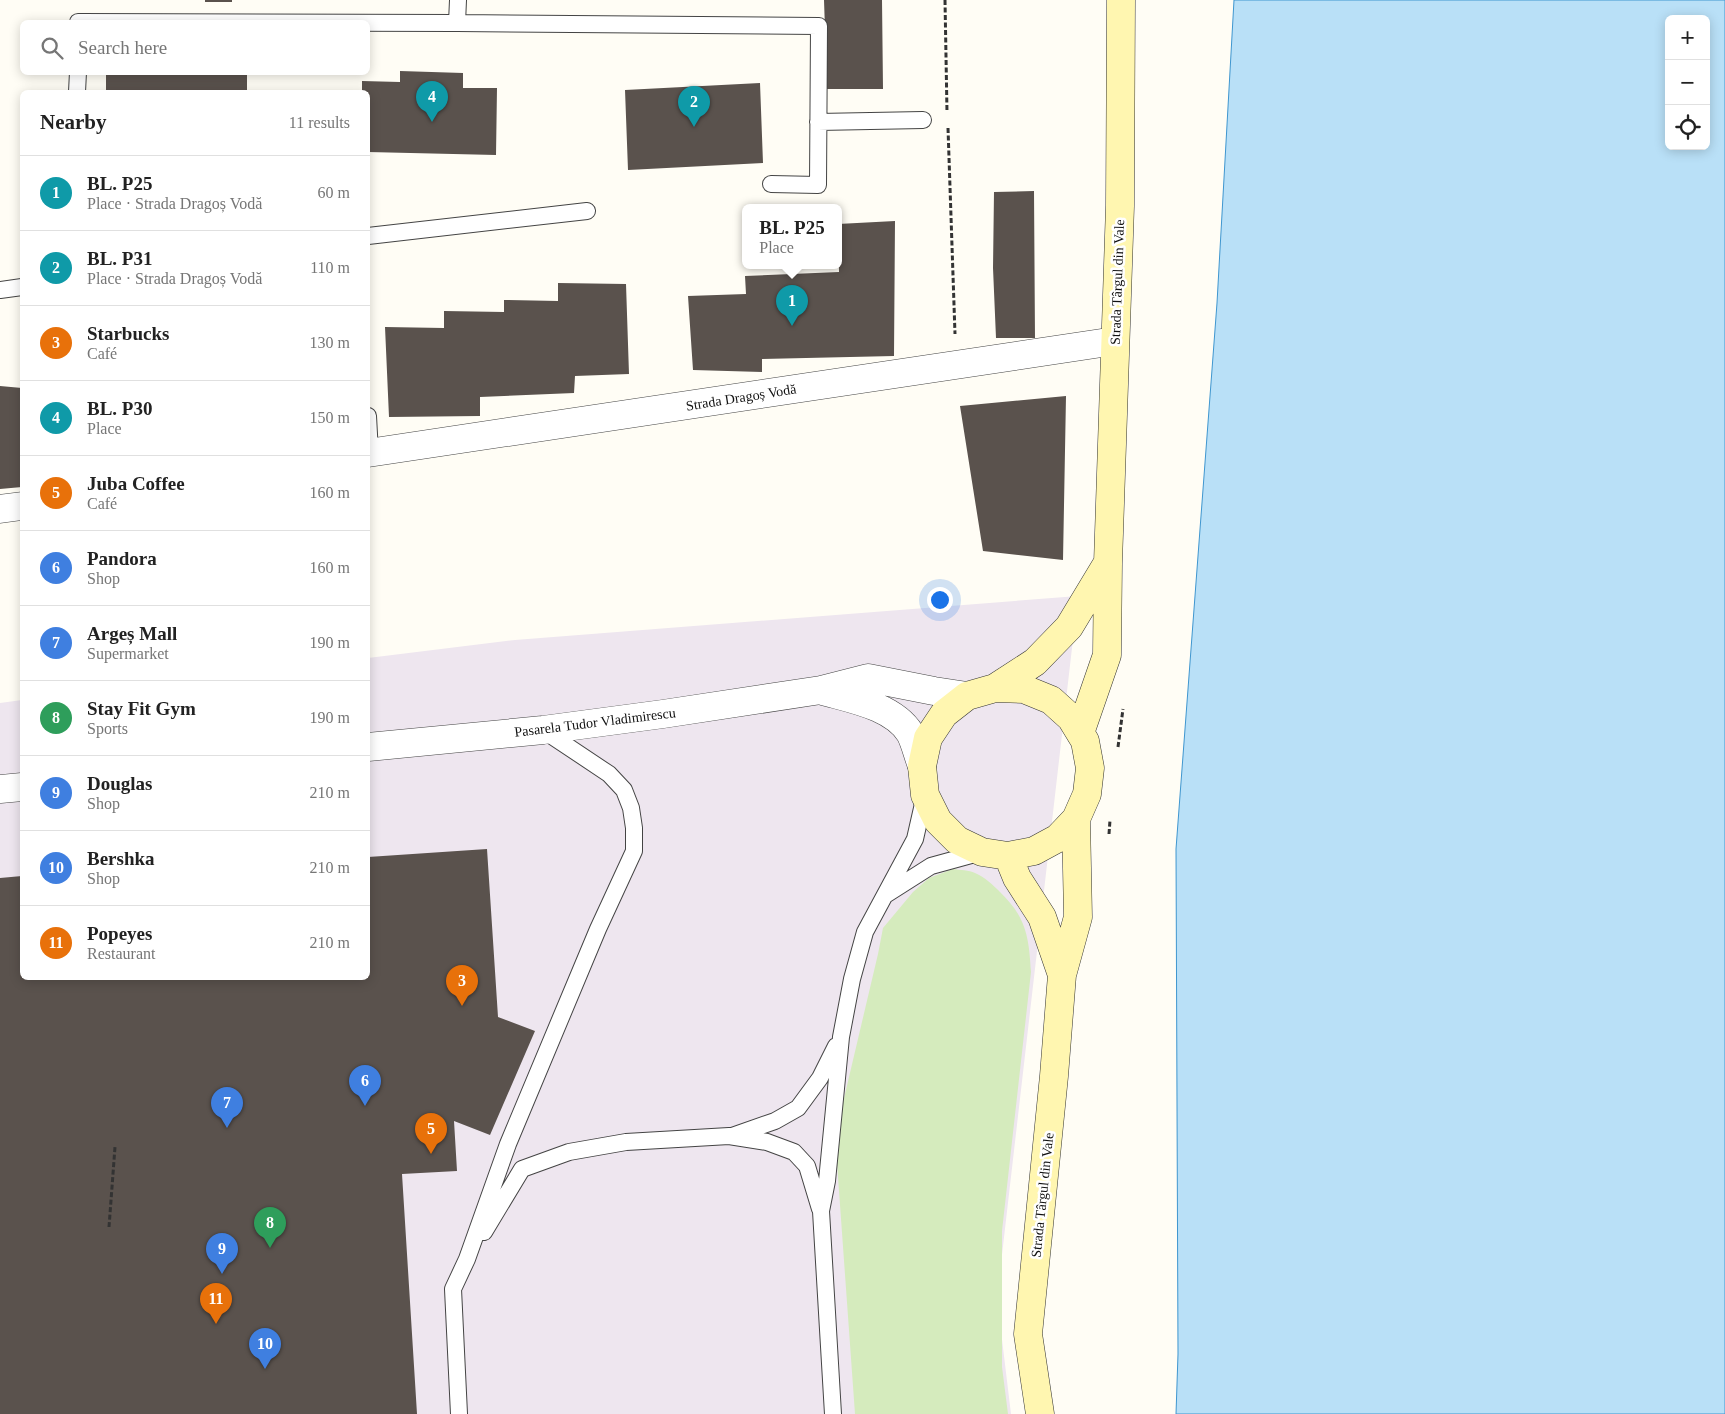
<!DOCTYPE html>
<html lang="en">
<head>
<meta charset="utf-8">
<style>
  :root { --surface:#fff; --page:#f6f6f6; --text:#222; --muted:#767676; --line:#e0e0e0; --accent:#c4262e }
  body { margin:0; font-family:Georgia,serif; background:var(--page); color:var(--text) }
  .controls { position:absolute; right:15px; top:15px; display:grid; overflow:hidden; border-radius:8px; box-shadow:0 2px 12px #0003 }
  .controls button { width:45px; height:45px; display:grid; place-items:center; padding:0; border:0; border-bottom:1px solid var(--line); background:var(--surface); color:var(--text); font:25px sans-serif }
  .you { position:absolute; left:939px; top:599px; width:18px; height:18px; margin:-12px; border:4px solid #fff; border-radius:50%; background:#1a73e8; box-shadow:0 0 0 8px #1a73e833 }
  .badge { display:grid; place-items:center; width:32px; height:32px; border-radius:50%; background:var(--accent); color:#fff; font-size:16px; font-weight:700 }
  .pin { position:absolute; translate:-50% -41px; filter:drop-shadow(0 1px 2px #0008) }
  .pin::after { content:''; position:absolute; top:26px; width:18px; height:15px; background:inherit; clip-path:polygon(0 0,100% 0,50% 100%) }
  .popup { position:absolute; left:742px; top:204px; width:100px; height:65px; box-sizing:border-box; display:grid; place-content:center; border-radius:8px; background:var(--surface); filter:drop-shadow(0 1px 4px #0005); font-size:16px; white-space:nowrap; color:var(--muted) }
  .popup b { font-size:19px; color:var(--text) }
  .popup::after { content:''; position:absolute; left:50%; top:100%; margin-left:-10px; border:10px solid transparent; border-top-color:var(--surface) }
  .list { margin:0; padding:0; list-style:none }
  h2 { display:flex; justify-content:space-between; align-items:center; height:65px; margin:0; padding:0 20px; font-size:21px }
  h2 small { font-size:16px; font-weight:400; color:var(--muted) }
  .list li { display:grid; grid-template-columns:32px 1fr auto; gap:15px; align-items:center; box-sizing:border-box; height:75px; padding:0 20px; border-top:1px solid var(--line) }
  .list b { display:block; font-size:19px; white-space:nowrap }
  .list p { margin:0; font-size:16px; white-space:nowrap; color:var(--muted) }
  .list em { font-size:16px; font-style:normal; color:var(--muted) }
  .icon { flex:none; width:28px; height:28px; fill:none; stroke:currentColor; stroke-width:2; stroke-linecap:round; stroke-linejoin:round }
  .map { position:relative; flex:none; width:1725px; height:1414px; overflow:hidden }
  .search { position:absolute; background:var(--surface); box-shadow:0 2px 12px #0003; left:20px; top:20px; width:350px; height:55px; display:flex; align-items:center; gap:12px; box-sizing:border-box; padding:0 18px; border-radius:8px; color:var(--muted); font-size:19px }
  .panel { position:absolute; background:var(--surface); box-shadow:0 2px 12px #0003; left:20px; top:90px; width:350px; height:890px; border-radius:8px }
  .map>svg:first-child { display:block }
</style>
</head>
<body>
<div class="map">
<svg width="1725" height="1414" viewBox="0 0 1725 1414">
  <rect width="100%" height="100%" fill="#fffdf5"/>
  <path fill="#eee6ef" d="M1078,596L997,1298L1011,1414H0V703L22,700V978H368V658L515,640Z"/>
  <path fill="#d5ebbd" d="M953,869C960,870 969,870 975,873C985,877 993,885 1000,892C1026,917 1029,937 1031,972L1002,1231V1367L1008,1414H855L837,1163L841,1111L878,954L883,928L913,892L929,878Z"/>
  <path fill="#b9e0f7" stroke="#3f96cf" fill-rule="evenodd" d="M1234,0H1725V1414H1176L1178,1354L1176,849L1217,303ZM1669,19H1706V146H1669Z"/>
  <path fill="#5a524d" d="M205,0H232V2H205Z
    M824,0H882L883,89H827Z
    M400,71L463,73V88H497L496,155L368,152V92H362V81L400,82Z
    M106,72H247V92H106Z
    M760,83L763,163L628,170L625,90Z
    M1034,191L1035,338H996L993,268L994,192Z
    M895,221L894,356L762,359V372L693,370L688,296L746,294L745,276L839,272L838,224Z
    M558,283L626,284L629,374L575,376L574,393L480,397V416L389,417L385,327L444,328V311L504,312V300L558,301Z
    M0,386L22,388V487L0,489Z
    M1066,396L1063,560L983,551L960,406Z
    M487,849L498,1017L535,1031L490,1135L454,1121L457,1171L402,1174L417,1414H0V878L22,876V978H368V857Z"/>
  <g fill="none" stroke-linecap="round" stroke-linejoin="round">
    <g stroke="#444" stroke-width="18">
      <path id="lane" d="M458,0L457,23L819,26L818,185L771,184
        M78,22L457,23
        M77,92L78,72
        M818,122L923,120
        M368,236L587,211
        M0,290L22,287
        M368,416L370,453
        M887,894L931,866L982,852
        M732,1136L775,1121L798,1108L820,1078L836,1046
        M484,1232L522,1169L569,1152L626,1142L729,1136L767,1142L794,1152L807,1166L820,1209
        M459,1414L453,1289L467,1259L508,1144L598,929L634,851V828L631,808L624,790L609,774L543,730
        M833,1414L821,1211L827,1181L841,1037L852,979L865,932L915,839L925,795"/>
    </g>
    <g stroke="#444" stroke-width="29">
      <path id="street" d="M368,453L1115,341
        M0,509L22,506
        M823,691C851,699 893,706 910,733C915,742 918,756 922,766
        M368,747L543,730L663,714L821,690L868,678L934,691L967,696
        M0,789L22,787"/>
    </g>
    <g stroke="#333" stroke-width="29">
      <path id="secondary" d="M995,688L1035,662L1069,627L1107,564
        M1080,733L1107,655L1108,563L1120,206L1121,0
        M1008,856L1017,878L1042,917L1062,975
        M1040,1414L1028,1334L1054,1076L1062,975L1078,917L1076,819L1087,794L1090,768L1085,741L1071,718L1051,700L1024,689L995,688L967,696L944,714L928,738L922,766L925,795L938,821L957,840L982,852L1008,856L1034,851L1058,838L1076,819"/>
    </g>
    <path stroke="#333" stroke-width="3" stroke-dasharray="5 2.5" stroke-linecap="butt" d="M945,0L947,112
      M948,128L955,334
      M1118,747L1123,709
      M1109,834L1110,820
      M109,1227L115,1147"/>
    <use href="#lane" stroke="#fff" stroke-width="16"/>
    <use href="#street" stroke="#fff" stroke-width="28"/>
    <use href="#secondary" stroke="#fff6b0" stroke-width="28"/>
  </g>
  <g text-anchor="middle" stroke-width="5" stroke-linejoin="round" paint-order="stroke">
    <g font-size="14" fill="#111" stroke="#fff">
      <text transform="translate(1117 282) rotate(-88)" y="5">Strada Târgul din Vale</text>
      <text transform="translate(741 397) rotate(-9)" y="5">Strada Dragoș Vodă</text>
      <text transform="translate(595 722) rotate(-7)" y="5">Pasarela Tudor Vladimirescu</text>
      <text transform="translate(1042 1195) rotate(-84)" y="5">Strada Târgul din Vale</text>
    </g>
  </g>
</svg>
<div class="controls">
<button>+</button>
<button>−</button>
<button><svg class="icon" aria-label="locate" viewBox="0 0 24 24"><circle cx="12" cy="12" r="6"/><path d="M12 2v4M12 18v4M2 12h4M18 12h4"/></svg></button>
</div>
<div class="you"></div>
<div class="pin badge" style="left:792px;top:326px;background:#0f9aa8">1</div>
<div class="popup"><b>BL. P25</b>Place</div>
<div class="pin badge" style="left:694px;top:127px;background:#0f9aa8">2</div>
<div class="pin badge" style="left:462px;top:1006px;background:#e8710a">3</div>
<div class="pin badge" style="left:432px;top:122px;background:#0f9aa8">4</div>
<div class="pin badge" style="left:431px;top:1154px;background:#e8710a">5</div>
<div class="pin badge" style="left:365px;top:1106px;background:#3f7fe0">6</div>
<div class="pin badge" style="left:227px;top:1128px;background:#3f7fe0">7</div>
<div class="pin badge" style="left:270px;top:1248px;background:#2e9e5b">8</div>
<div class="pin badge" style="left:222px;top:1274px;background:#3f7fe0">9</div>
<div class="pin badge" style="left:265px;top:1369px;background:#3f7fe0">10</div>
<div class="pin badge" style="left:216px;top:1324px;background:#e8710a">11</div>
<div class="search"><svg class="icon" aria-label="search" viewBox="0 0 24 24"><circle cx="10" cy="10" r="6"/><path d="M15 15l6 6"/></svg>Search here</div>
<section class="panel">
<h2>Nearby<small>11 results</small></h2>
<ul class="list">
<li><span class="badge" style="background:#0f9aa8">1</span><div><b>BL. P25</b><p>Place · Strada Dragoș Vodă</p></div><em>60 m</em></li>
<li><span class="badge" style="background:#0f9aa8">2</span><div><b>BL. P31</b><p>Place · Strada Dragoș Vodă</p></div><em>110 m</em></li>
<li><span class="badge" style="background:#e8710a">3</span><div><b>Starbucks</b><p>Café</p></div><em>130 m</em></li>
<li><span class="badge" style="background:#0f9aa8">4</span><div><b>BL. P30</b><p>Place</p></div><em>150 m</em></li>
<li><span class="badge" style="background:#e8710a">5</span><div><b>Juba Coffee</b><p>Café</p></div><em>160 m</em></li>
<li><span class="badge" style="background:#3f7fe0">6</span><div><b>Pandora</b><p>Shop</p></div><em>160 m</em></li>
<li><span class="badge" style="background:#3f7fe0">7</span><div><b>Argeș Mall</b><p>Supermarket</p></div><em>190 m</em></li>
<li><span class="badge" style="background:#2e9e5b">8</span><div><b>Stay Fit Gym</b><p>Sports</p></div><em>190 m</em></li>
<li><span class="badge" style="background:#3f7fe0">9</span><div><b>Douglas</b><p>Shop</p></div><em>210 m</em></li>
<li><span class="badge" style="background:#3f7fe0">10</span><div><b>Bershka</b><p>Shop</p></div><em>210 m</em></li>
<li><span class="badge" style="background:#e8710a">11</span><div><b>Popeyes</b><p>Restaurant</p></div><em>210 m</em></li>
</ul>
</section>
</div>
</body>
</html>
